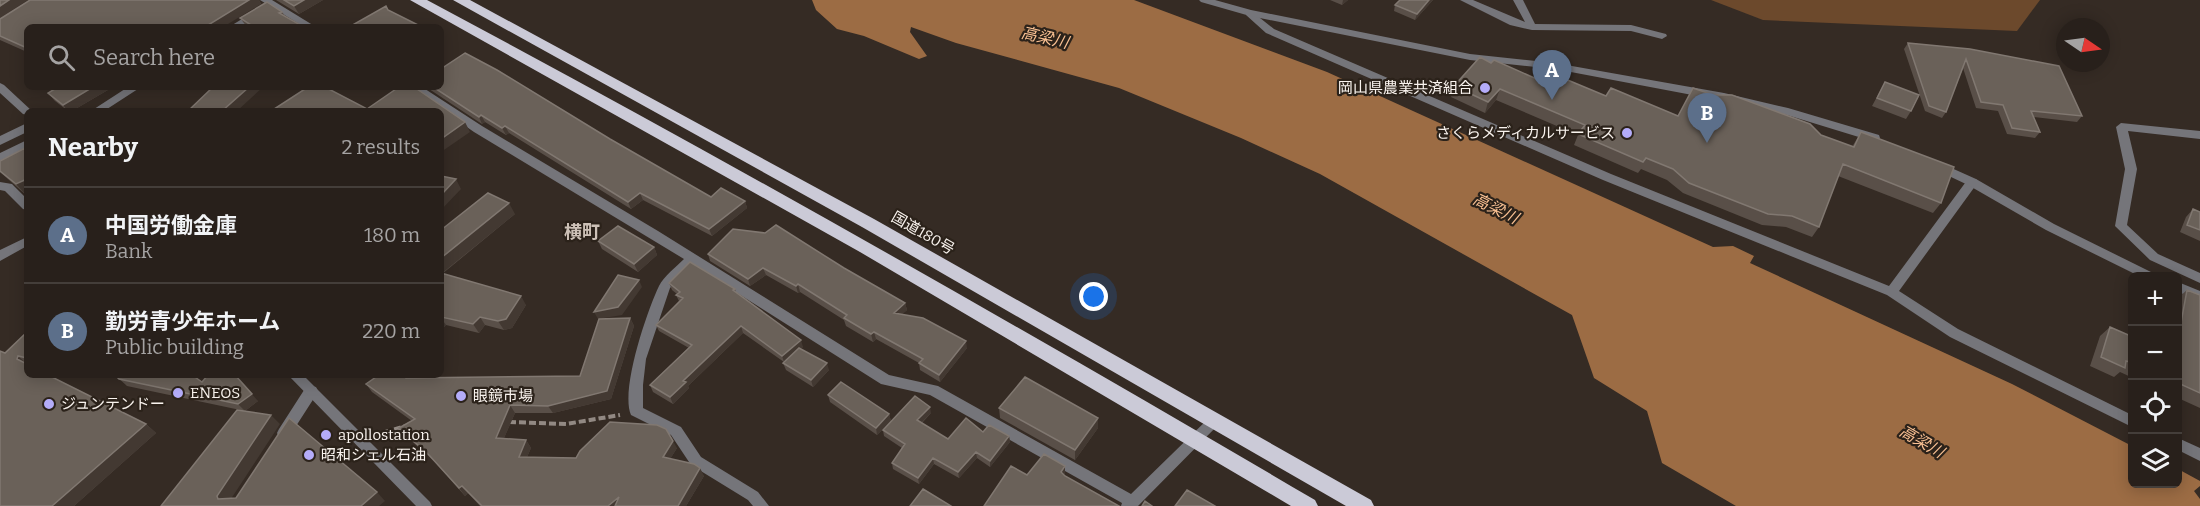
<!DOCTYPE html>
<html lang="en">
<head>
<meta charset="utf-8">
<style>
  :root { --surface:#28201b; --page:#302824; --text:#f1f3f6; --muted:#a5a3a3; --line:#443e3a; --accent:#b4acf9 }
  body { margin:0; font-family:Bitter,"Noto Sans JP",serif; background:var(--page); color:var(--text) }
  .controls { position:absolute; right:18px; bottom:18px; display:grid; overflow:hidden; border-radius:9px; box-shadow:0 3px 15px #0003 }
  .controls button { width:54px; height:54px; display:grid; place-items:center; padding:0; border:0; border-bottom:2px solid var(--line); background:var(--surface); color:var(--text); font:30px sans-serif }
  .compass { position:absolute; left:2056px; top:18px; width:54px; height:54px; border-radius:50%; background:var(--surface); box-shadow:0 3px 15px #0003; rotate:103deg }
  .you { position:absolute; left:1094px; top:297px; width:21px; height:21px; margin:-15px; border:4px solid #fff; border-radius:50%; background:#1a73e8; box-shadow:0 0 0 9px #1a73e833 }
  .badge { display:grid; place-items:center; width:39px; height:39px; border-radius:50%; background:var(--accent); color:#fff; font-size:20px; font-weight:700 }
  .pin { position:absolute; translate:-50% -50px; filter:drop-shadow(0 2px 3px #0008) }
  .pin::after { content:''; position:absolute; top:32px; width:21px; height:18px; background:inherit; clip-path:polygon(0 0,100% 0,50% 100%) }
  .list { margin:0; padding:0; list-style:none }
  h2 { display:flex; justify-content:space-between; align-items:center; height:78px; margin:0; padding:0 24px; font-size:26px }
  h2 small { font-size:20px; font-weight:400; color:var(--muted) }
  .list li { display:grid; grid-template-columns:39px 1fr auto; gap:18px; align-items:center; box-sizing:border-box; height:96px; padding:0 24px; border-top:2px solid var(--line) }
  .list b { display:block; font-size:22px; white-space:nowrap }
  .list p { margin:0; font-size:20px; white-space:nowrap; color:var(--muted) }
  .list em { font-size:20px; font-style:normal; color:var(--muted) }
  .icon { flex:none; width:33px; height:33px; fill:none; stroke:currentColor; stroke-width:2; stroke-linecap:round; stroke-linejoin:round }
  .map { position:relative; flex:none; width:2200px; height:506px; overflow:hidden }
  .search { position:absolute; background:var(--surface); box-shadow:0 3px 15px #0003; left:24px; top:24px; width:420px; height:66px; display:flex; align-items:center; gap:15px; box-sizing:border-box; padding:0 21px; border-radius:9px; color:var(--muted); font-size:22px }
  .panel { position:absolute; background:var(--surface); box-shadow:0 3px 15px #0003; left:24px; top:108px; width:420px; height:270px; border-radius:9px }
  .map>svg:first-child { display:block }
</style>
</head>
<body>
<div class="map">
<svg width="2200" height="506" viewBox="0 0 2200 506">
  <rect width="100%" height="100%" fill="#352b24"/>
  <path fill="#6c492c" d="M1711,0H2040L2017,31L1763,20Z"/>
  <path fill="#9c6c44" d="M812,0H1134L1327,72L1713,247L1733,246L1754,256L1750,263L2012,384L2132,446V484H2178V469L2200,481V486L2194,491L2200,499V506H1736L1662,463L1647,411L1594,378L1572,315L1320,174L1241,138L1119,88L956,43L911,27L910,32L927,56L919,59L864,36L837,29L816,10Z"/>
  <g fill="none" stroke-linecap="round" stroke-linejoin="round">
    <path stroke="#928983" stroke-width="4" stroke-dasharray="7 3" stroke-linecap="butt" d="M509,422L566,424L620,415
      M375,435L406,426"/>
    <path fill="#75757a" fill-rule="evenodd" d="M27,123V132L0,145V136Z
      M27,140V149L0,162V153Z
      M0,182L12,184L27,199V210L23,209L5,191L0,190Z
      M27,237V246L0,261V250Z"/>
    <path fill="#75757a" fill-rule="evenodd" d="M260,0H272L316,27H304Z
      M1460,0H1473L1525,22L1513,0H1523L1535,24L1631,25L1666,34L1667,36L1662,39L1631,31L1532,30L1510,25Z
      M1250,10L1274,29L1611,174L1889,286L1968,179H1976L1978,182L1976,185L1899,291L1958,329L2132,415V427L1950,337L1887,295L1603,180L1266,33L1246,15V11Z
      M255,11L260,14L259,16L241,27H229Z
      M128,87H141L104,111H91Z
      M409,87H422L482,126L658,231L889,375L938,386L1131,494L1211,416L1216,414L1221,416L1223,420L1138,506H1121L1122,503L930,395L881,384L693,265L670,288L646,359L643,385V408L681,427L701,457L758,492L769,506H753L748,500L691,465L671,435L631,415C620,390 647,311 659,286C664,276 676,267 684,259L474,132Z
      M2121,123L2200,131V139L2128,131L2137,169L2127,225L2158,254L2200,273V283L2150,260L2115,226L2125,169L2116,127Z
      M311,386L316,387L318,391L316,395L289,437L284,439L279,437L277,433L279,429L306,387Z
      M2178,438L2200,448V461L2178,450Z"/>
    <path fill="#75757a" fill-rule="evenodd" d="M1199,0H1215L1251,10L1470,54L1555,63L1724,93L1788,108L1879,135L1880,138L1875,142L1787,115L1724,101L1555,69L1470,60L1250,16L1201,2Z
      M0,83L4,85L32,111H27V115L23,114L0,93Z
      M1938,162L1976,179L2054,224L2153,273L2155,276H2139L2046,230L1968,185L1934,169L1932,166L1934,163Z
      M2178,282L2200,291V301L2178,292Z
      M288,375H303L430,502L432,506H416Z"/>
    <path fill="#cbcad7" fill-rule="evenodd" d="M410,0H427C727,160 1022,328 1315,500L1318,506H1291L860,252Z
      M453,0H470L874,219L1371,500L1374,506H1346L862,227Z"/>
  </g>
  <path fill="#594f48" d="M30,0H259L261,4L27,27V52L0,40V19Z
    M276,0H323L299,14Z
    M1330,0H1348L1342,5Z
    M1400,0H1433L1415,20L1394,11L1395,5Z
    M282,12L286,17L304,27H247L240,18Z
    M1908,43L1970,49L2082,116L2077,122L2034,117L2040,132L2035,138L2007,134L1998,111L1976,108L1963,68L1946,112L1942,118L1925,111L1904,49Z
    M1491,63L1539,80L1606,96L1678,116L1821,135L1852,147L1861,132L1941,203L1933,213L1838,176L1819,227L1812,237L1786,227L1762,225L1683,193L1667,180L1641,169L1638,173L1574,145L1578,135L1496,100L1485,113L1451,97L1454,86Z
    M1885,82L1911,111L1906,119L1872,106Z
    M58,87H113L72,111H68L55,101L48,93Z
    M426,87H441L610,139L711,197L745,201L747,208L712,236L643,200L631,209L509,133L506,135L485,122L482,124Z
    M27,151V195H26L0,172V161Z
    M2193,209L2200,212V241L2180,232L2186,217Z
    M515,214L442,274L526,305L512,328L504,330L485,325L479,333L446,325L441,330V230Z
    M598,241L654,247L657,255L638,272L602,249Z
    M708,254L844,268L905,303L907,310L902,314L967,348L940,382L920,370L919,363L876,339L873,342L846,326L844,320L800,292L798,293L766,275L750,286L710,261Z
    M669,283L735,289L736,292L803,347L800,349L829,370L813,387L786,370L783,363L784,362L743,333L688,386L689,388L673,404L653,392L650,385L689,348L659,331L656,325L679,301L676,295L677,294L672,290Z
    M2187,290L2200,295V408L2178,398V298Z
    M630,318L634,326L611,399L553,413H515L504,438L526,440L531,448L527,457L576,458L677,448L670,459L704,476L686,506H480L468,493L465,496L435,462L406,436L399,428L412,421L372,392L366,384L406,378L580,376Z
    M2110,327L2133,337V378L2120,372L2114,377L2090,366L2100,336Z
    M27,332V375H48L146,424L156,433L74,506H0V351L5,353Z
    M115,375L202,382L258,401L245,411L127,386Z
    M828,395L889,414L891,421L931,413L922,423L948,439L983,432L1009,436L1010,442L990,467L977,458L959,478L934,464L919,484L893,469L892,463L902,448L884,436L883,430L890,422L877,435L830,402Z
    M999,408L1098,418V428L1075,460L1000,418Z"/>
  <path fill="#433932" d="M9,0H28L0,18V6Z
    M249,0H259L261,4L223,27H205Z
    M304,0H323L299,14L294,6Z
    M1343,0H1348L1342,5Z
    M1429,0H1433L1415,20L1417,14Z
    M93,87H113L72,111H68L63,105Z
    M249,87H263L237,111H222Z
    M1500,89L1496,100L1485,113L1488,102Z
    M481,115L485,122L482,124L479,117Z
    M465,122L470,132L441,152V139Z
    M505,126L509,133L506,135L502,128Z
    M27,179V195H26L16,184Z
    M456,179L461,189L441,210V195Z
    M640,193L643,200L631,209L628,202Z
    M745,201L747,208L712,236L709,229Z
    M509,203L515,214L441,274V258Z
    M654,247L657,255L638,272L634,264Z
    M763,268L766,275L750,286L748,279Z
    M639,280L642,287L622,315L598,319L594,312Z
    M798,284L800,292L798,293L796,286Z
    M521,296L526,305L512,328L504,330L498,321Z
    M905,303L907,310L896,320L894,313Z
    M480,317L485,325L479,333L473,324Z
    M441,318L446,325L441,330Z
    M630,318L634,326L611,399L553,413L548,406L607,391Z
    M741,326L743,333L688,386L689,388L673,404L670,397L683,381Z
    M874,332L876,339L873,342L871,334Z
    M801,340L803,347L784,362L782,356Z
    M966,341L967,348L940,382L939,375Z
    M18,356L27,364L17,359Z
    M827,363L829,370L813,387L811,380Z
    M235,375L258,401L245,411L238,404Z
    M510,405L515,413L501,445L496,438Z
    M930,407L931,413L918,426L917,420Z
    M889,414L891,421L877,435L876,428Z
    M271,415L280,424L227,505L218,499L217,496Z
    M1098,418V428L1075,460V450Z
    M146,424L156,433L74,506H52Z
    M1009,436L1010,442L990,467V461Z
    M526,440L531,448L524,464L519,457Z
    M673,441L677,448L667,464L663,457Z
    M976,452L977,458L959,478L958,472Z
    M933,458L934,464L919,484L918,478Z
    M1065,466V474L1061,479V472Z
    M700,468L704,476L686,506H678Z
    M462,486L468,493L465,496L459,488Z
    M377,492L385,501L379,506H361Z
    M619,497L622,506H608Z"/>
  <path fill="#6a6159" stroke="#817871" stroke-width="1.5" d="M0,0H9L0,6Z
    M30,0H249L205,27H27V48L0,36V19Z
    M284,0H304L294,6Z
    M1400,0H1429L1417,14L1395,5Z
    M267,2L282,12L279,13L304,27H254L240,18Z
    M386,6L388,10L422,27H349Z
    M1908,43L1970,49L2059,66L2082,116L2031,111L2040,132L2012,128L2003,105L1981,102L1966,59L1946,112L1929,106Z
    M465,53L497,70L610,139L711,197L721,188L745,201L709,229L640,193L628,202L505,126L502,128L481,115L479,117L433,87H441V69Z
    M1480,57L1491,63L1494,60L1539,80L1546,71L1606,96L1611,88L1678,116L1693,88L1713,95H1732L1810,124L1821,135L1854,147L1861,132L1954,167L1941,203L1843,164L1819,227L1792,216L1768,214L1689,183L1673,169L1646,158L1643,162L1578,134L1585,125L1500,89L1488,102L1454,86Z
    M1885,82L1919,95L1911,111L1877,98Z
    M58,87H93L63,105L48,93Z
    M213,87H249L222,111H188Z
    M308,87H325L367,109L399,87H414L465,122L441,139V111H271Z
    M25,148L27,151V179L16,184L0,171V161Z
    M441,176L456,179L441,195Z
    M488,193L509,203L441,258V230Z
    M2193,209L2200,212V230L2187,225Z
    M776,225L844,268L905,303L894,313L923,318L966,341L939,375L919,363L923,359L874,332L871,334L844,318L847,315L798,284L796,286L763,268L748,279L708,254L733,229L765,233Z
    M618,226L654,247L634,264L598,241Z
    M690,262L735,289L733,290L801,340L782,356L741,326L683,381L686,382L670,397L650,385L692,345L656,325L683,298L676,295L680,292L669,283Z
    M441,273L521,296L506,319L498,321L480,317L473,324L441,317Z
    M618,275L639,280L618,307L594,312Z
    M2187,290L2200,295V393L2178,383V339Z
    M630,318L607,391L548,406L510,405L496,438L526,440L519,457L576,458L580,451L610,422L657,425L666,429L673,441L663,457L694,464L700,468L678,506H615L619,497L608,506H482L462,486L459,488L429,455L399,428L415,419L366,384L379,375H402L406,378L580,376L599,319Z
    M2110,327L2133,337V363L2126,361L2125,368L2101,357Z
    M27,332V358L18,356L17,359L27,364V375H48L146,424L52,506H0V351L5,353Z
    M799,348L827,363L811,380L783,363Z
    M115,375H192L202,382L208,375H235L252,394L238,404L119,379Z
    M1025,377L1098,418L1075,450L999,408Z
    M841,382L889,414L876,428L828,395Z
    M915,396L930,407L917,420L948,439L966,418L983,432L989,425L1009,436L990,461L976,452L958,472L933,458L918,478L892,463L905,444L883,430Z
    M237,410L271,415L217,496L218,499L236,498L289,418L377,492L361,506H161Z
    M1044,454L1065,466L1061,472L1065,476L1119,506H984L1011,466L1027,475Z
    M923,489L951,506H910Z
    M1187,490L1215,506H1175Z
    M1145,501L1152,506H1142Z"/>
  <g fill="#b4acf9" stroke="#2b221a" stroke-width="2">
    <circle cx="1485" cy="88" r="6"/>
    <circle cx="1627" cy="133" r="6"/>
    <circle cx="178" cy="393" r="6"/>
    <circle cx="461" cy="396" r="6"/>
    <circle cx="49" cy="404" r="6"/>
    <circle cx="326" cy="435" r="6"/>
    <circle cx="309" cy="455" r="6"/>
  </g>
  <g text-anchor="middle" stroke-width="4.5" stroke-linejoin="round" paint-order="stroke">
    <g font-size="15" fill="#f9f3ee" stroke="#2b221a" text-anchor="start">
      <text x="1473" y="93" text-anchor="end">岡山県農業共済組合</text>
      <text x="1615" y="138" text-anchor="end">さくらメディカルサービス</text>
      <text x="190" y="398">ENEOS</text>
      <text x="473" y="401">眼鏡市場</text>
      <text x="61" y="409">ジュンテンドー</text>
      <text x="338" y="440">apollostation</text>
      <text x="321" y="460">昭和シェル石油</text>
    </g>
    <g font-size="15" fill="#f9f3ee" stroke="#2b221a">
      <text transform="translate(923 233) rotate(30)" y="5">国道180号</text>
    </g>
    <g font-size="16" font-style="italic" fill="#fac193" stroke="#2b221a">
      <text transform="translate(1045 37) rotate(13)" y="6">高梁川</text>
      <text transform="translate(1496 208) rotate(26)" y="6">高梁川</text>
      <text transform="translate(1922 441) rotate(30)" y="6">高梁川</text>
    </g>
    <g font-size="18" font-weight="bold" fill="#ccc0b6" stroke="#2b221a">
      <text x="582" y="238">横町</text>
    </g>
  </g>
</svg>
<div class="controls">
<button>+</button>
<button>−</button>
<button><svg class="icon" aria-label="locate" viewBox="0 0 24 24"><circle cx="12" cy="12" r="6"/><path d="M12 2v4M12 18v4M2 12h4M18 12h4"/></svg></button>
<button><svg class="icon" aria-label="layers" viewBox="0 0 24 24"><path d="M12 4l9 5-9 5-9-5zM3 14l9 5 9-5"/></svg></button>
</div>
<svg class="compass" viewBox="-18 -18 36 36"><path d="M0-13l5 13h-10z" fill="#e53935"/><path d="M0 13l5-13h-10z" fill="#a5a3a3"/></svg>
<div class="you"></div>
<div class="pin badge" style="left:1552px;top:100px;background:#5c6f8a">A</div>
<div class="pin badge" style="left:1707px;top:143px;background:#5c6f8a">B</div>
<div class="search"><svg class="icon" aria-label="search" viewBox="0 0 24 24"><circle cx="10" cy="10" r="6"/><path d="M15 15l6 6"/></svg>Search here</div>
<section class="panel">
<h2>Nearby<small>2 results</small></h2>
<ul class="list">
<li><span class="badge" style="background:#5c6f8a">A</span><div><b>中国労働金庫</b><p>Bank</p></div><em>180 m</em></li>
<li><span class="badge" style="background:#5c6f8a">B</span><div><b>勤労青少年ホーム</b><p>Public building</p></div><em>220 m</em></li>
</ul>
</section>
</div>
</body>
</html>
